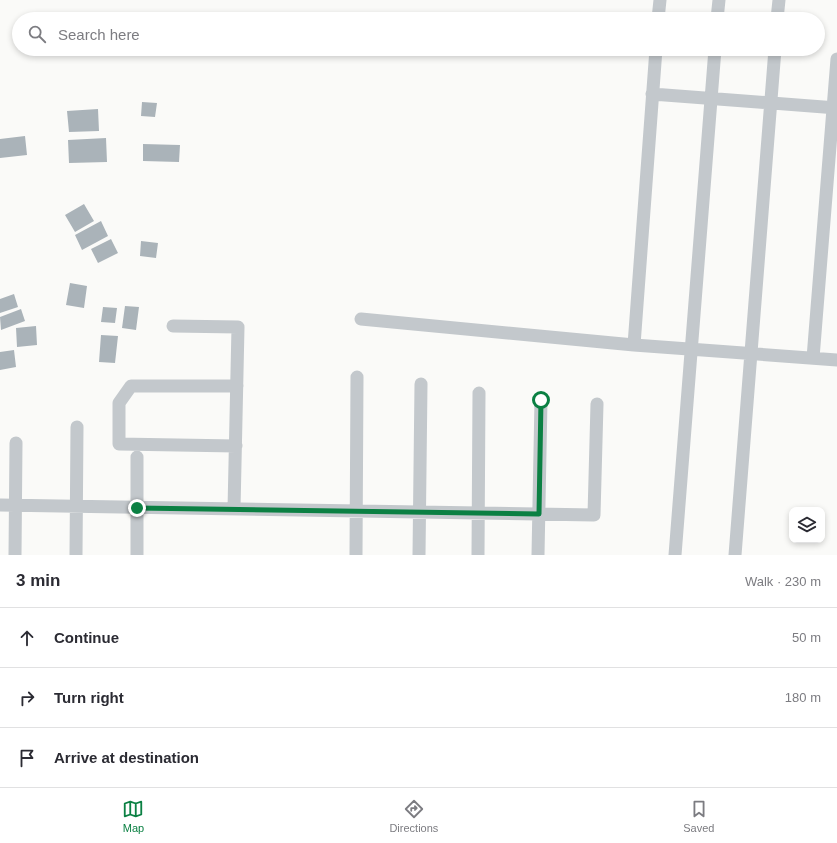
<!DOCTYPE html>
<html lang="en">
<head>
<meta charset="utf-8">
<style>
  :root { --surface:#fff; --page:#f2f2f3; --text:#2b2b33; --muted:#7c7c81; --line:#e1e1e2; --accent:#0b8043 }
  body { margin:0; font-family:Arial,sans-serif; background:var(--page); color:var(--text) }
  .controls { position:absolute; right:12px; bottom:12px; display:grid; overflow:hidden; border-radius:8px; box-shadow:0 2px 6px #0003 }
  .controls button { width:36px; height:36px; display:grid; place-items:center; padding:0; border:0; border-bottom:1px solid var(--line); background:var(--surface); color:var(--text); font:20px sans-serif }
  .stop { position:absolute; width:12px; height:12px; margin:-9px; border:3px solid #0b8043; border-radius:50%; background:#fff }
  .stop.end { background:#0b8043; border-color:#fff; box-shadow:0 1px 4px #0008 }
  .list { margin:0; padding:0; list-style:none }
  h2 { display:flex; justify-content:space-between; align-items:center; height:52px; margin:0; padding:0 16px; font-size:17px }
  h2 small { font-size:13px; font-weight:400; color:var(--muted) }
  .list li { display:grid; grid-template-columns:26px 1fr auto; gap:12px; align-items:center; box-sizing:border-box; height:60px; padding:0 16px; border-top:1px solid var(--line) }
  .list b { display:block; font-size:15px; white-space:nowrap }
  .list em { font-size:13px; font-style:normal; color:var(--muted) }
  .icon { flex:none; width:22px; height:22px; fill:none; stroke:currentColor; stroke-width:2; stroke-linecap:round; stroke-linejoin:round }
  .map { position:relative; flex:none; width:837px; height:555px; overflow:hidden }
  .search { position:absolute; background:var(--surface); box-shadow:0 2px 6px #0003; left:12px; right:12px; top:12px; height:44px; display:flex; align-items:center; gap:10px; box-sizing:border-box; padding:0 14px; border-radius:22px; color:var(--muted); font-size:15px }
  .sheet { height:232px; background:var(--surface) }
  nav { display:flex; justify-content:space-around; align-items:center; box-sizing:border-box; height:56px; border-top:1px solid var(--line); background:var(--surface); font-size:11px; color:var(--muted) }
  nav a { display:grid; justify-items:center; gap:2px }
  nav .on { color:var(--accent) }
  .map>svg:first-child { display:block }
</style>
</head>
<body>
<div class="map">
<svg width="837" height="555" viewBox="0 0 837 555">
  <rect width="100%" height="100%" fill="#fafaf8"/>
  <path fill="#aab3b9" d="M142,102L157,103L155,117L141,116Z
    M98,109L99,131L69,132L67,111Z
    M25,136L27,155L0,158V139Z
    M106,138L107,162L69,163L68,140Z
    M143,144L180,145L179,162L143,161Z
    M84,204L94,221L75,232L65,215Z
    M101,221L108,236L82,250L75,235Z
    M111,239L118,253L98,263L91,249Z
    M141,241L158,243L156,258L140,256Z
    M70,283L87,286L84,308L66,305Z
    M14,294L18,307L0,313V299Z
    M125,306L139,307L136,330L122,328Z
    M103,307L117,308L115,323L101,322Z
    M21,309L25,321L1,330L0,317Z
    M36,326L37,345L17,347L16,328Z
    M101,335L118,336L115,363L99,362Z
    M14,350L16,367L0,370V352Z"/>
  <g fill="none" stroke-linecap="round" stroke-linejoin="round">
    <path stroke="#c3c8cc" stroke-width="13" d="M658,19L660,0
      M717,19L719,0
      M777,19L779,0
      M652,94L837,108
      M361,319L634,345L837,360
      M173,326L238,327L234,509
      M634,345L656,49
      M813,358L837,59
      M236,446L119,444V403L131,386H237
      M0,505L594,515L597,404
      M15,555L16,443
      M76,555L77,427
      M137,555V457
      M356,555L357,377
      M419,555L421,384
      M478,555L479,393
      M538,555L541,400
      M675,555L715,49
      M735,555L775,49"/>
  </g>
  <g fill="none" stroke-linecap="round" stroke-linejoin="round">
    <path stroke="#0b8043" stroke-width="5" d="M137,508L539,514L541,400"/>
  </g>
</svg>
<div class="controls">
<button><svg class="icon" aria-label="layers" viewBox="0 0 24 24"><path d="M12 4l9 5-9 5-9-5zM3 14l9 5 9-5"/></svg></button>
</div>
<div class="stop" style="left:541px;top:400px"></div>
<div class="stop end" style="left:137px;top:508px"></div>
<div class="search"><svg class="icon" aria-label="search" viewBox="0 0 24 24"><circle cx="10" cy="10" r="6"/><path d="M15 15l6 6"/></svg>Search here</div>
</div>
<section class="sheet">
<h2>3 min<small>Walk · 230 m</small></h2>
<ul class="list">
<li><svg class="icon" aria-label="ahead" viewBox="0 0 24 24"><path d="M12 20V5M6 11l6-6 6 6"/></svg><div><b>Continue</b></div><em>50 m</em></li>
<li><svg class="icon" aria-label="right" viewBox="0 0 24 24"><path d="M7 20v-9h11M14 6l5 5-5 5"/></svg><div><b>Turn right</b></div><em>180 m</em></li>
<li><svg class="icon" aria-label="arrive" viewBox="0 0 24 24"><path d="M6 21V4h12l-3 4 3 4H6"/></svg><div><b>Arrive at destination</b></div></li>
</ul>
</section>
<nav>
<a class="on"><svg class="icon" aria-label="map" viewBox="0 0 24 24"><path d="M3 6l6-2 6 2 6-2v14l-6 2-6-2-6 2zM9 4v14M15 6v14"/></svg>Map</a>
<a><svg class="icon" aria-label="directions" viewBox="0 0 24 24"><path d="M12 3l9 9-9 9-9-9zM9 14v-3h6M13 9l2 2-2 2"/></svg>Directions</a>
<a><svg class="icon" aria-label="saved" viewBox="0 0 24 24"><path d="M7 4h10v16l-5-4-5 4z"/></svg>Saved</a>
</nav>
</body>
</html>
